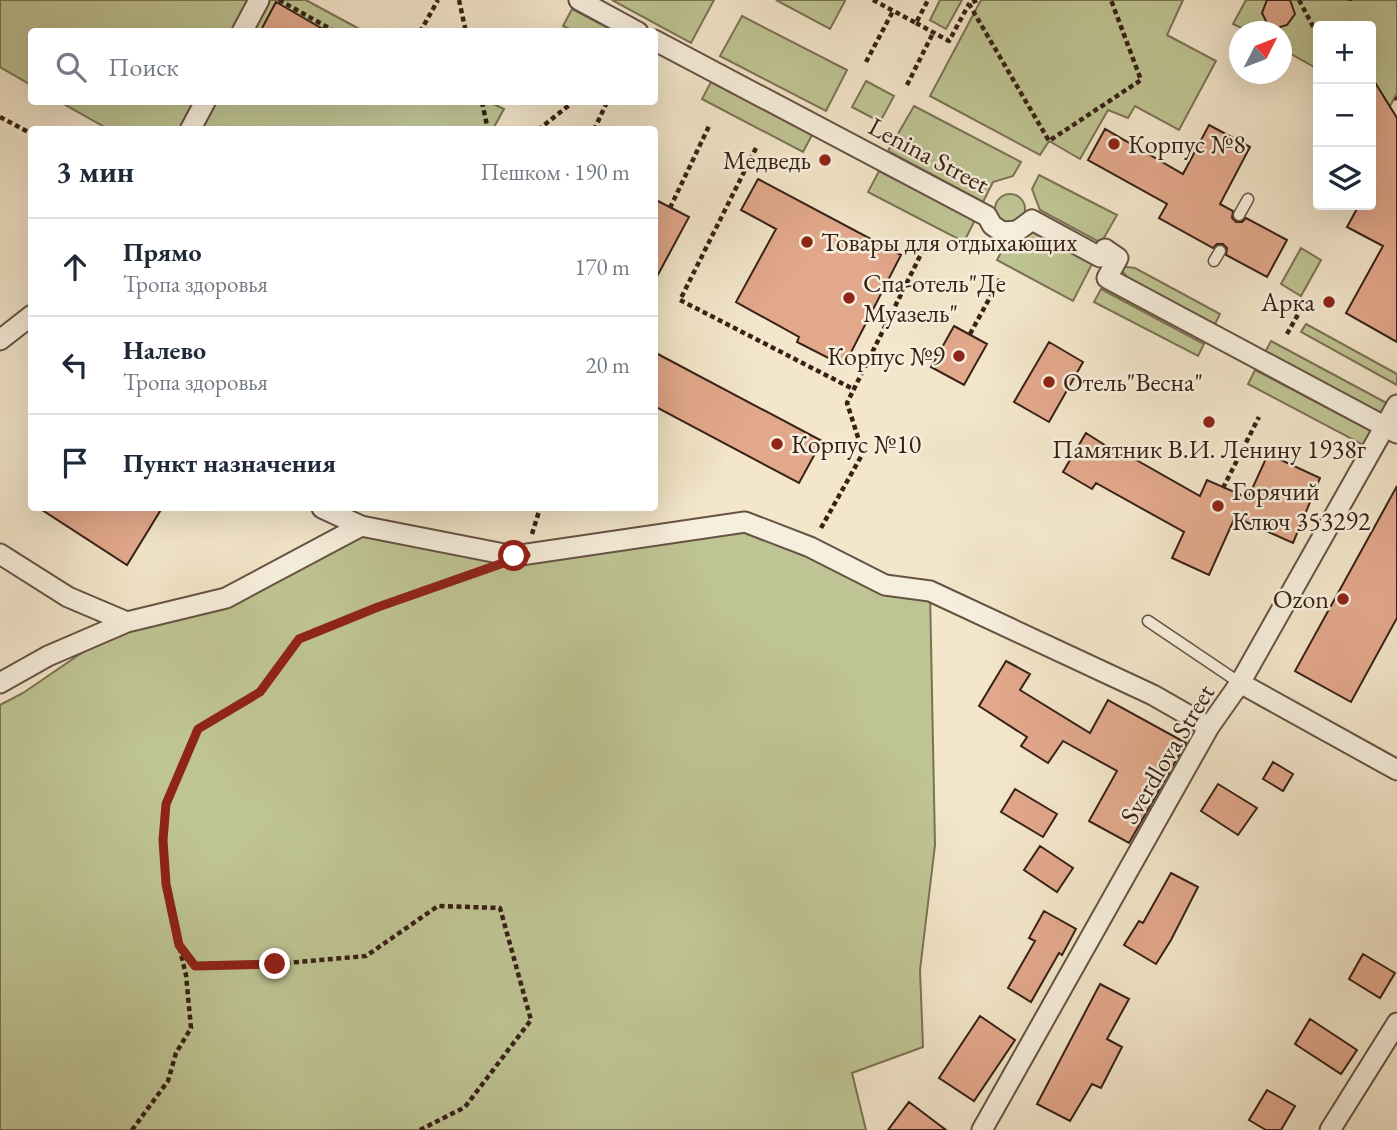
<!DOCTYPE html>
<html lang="ru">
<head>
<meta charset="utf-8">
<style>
  :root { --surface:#fff; --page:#f2f2f3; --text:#1f2937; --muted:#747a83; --line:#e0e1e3 }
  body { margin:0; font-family:"EB Garamond",serif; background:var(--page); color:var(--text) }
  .controls { position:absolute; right:21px; top:21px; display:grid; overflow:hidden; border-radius:7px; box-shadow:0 7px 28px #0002 }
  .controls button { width:63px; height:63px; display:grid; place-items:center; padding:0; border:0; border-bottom:2px solid var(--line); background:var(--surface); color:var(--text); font:35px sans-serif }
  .compass { position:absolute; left:1229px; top:21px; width:63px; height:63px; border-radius:50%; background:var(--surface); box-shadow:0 7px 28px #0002; rotate:48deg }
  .stop { position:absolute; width:21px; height:21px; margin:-16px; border:5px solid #8f2418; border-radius:50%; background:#fff }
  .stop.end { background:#8f2418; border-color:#fff; box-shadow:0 2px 7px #0008 }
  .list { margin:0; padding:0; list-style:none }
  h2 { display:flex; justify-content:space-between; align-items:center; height:91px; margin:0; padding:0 28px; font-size:30px }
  h2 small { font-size:23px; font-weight:400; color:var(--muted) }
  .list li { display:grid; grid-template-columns:46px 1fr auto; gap:21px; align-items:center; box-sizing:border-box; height:98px; padding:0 28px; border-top:2px solid var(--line) }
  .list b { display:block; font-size:26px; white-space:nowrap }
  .list p { margin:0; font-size:23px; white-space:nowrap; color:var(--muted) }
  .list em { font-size:23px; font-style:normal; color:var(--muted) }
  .icon { flex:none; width:38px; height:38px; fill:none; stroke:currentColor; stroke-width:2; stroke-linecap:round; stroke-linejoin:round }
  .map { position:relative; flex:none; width:1397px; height:1130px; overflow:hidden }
  .search { position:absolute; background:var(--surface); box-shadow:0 7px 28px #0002; left:28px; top:28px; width:630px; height:77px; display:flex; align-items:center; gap:18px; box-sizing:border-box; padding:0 24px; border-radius:7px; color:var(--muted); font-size:26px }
  .panel { position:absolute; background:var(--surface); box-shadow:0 7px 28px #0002; left:28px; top:126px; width:630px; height:385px; border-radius:7px }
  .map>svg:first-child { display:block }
</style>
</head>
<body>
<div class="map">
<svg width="1397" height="1130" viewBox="0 0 1397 1130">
  <rect width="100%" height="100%" fill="#f3e6ca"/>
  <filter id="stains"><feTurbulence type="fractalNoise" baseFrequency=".00286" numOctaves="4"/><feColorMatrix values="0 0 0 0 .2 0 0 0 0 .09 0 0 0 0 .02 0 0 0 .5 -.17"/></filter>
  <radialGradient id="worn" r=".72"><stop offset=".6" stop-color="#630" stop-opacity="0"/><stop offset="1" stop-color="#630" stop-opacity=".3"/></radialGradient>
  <path fill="#bfc494" stroke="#7b7254" stroke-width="2" d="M0,0H306L363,31L32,32L31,85L0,67Z
    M612,0H714L691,43Z
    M776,0H844L845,1L830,29Z
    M940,0H962L946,29L930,20Z
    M981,0H1183L1167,35L1216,61L1179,130L1135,106L1128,118L1108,110L1080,159L1049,141L1040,155L930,96Z
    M1246,0H1397V93L1389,108L1375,83L1371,81V26H1318V69L1282,49V32L1248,31L1233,24Z
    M572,9L614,31H574L563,26Z
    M742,16L847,70L826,111L720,56Z
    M866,81L894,96L880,122L852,107Z
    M711,82L812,135L803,152L702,99Z
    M60,102H489L504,109L493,129L110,130Z
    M914,106L1021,162L1013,176L993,182L983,202L888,151Z
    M879,171L975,220L964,242L868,192Z
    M1039,175L1117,215L1101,243L1040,210L1032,189Z
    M995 209a15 15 0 1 1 30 0a15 15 0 1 1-30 0Z
    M1031,231L1092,264L1073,301L997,260L1008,239L1021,240Z
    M1301,248L1321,260L1301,296L1281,284Z
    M1119,266L1135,268L1220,314L1214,326L1129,280Z
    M1101,289L1204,344L1198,356L1094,302Z
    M1306,324L1397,374V385L1301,332Z
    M1271,341L1394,407L1386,420L1264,354Z
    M1255,370L1375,433L1367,447L1248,384Z
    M745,522L885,585L930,591L935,845L920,970L923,1047L852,1073L866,1130H0V705L23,693L127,622L226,598L361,526L514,556Z"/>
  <path fill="#e2a88c" stroke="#372015" stroke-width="2" d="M1267,0H1290L1295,14L1287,25L1277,28L1267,23L1262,13Z
    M276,2L328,32H260Z
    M1371,76L1397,118V342L1346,313L1383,246L1347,227L1359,205H1371Z
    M1209,125L1250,147L1220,204L1233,211L1232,218L1236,222H1242L1246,218L1287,240L1267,277L1226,255L1227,248L1223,244H1217L1213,248L1159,218L1167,204L1088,160L1105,129L1183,174Z
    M758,179L901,255L844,366L797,342L799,337L736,302L776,229L741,210Z
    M654,199L689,217L654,282Z
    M954,326L987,344L964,385L931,367Z
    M1049,342L1083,362L1049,422L1014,402Z
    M654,352L822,441L799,483L654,406Z
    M1086,433L1122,456L1124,453L1200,496L1207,480L1248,498L1268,454L1320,478L1293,543L1235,517L1209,575L1172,558L1184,532L1096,483L1092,489L1063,472Z
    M1397,486V618L1351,702L1295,671Z
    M39,508H162L127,565Z
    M1006,661L1030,674L1020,690L1090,733L1108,700L1186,743L1129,843L1089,821L1117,771L1063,741L1048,763L1021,746L1027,737L979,706Z
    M1273,762L1293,774L1283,791L1263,779Z
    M1218,784L1257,808L1238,835L1201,811Z
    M1015,789L1057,814L1043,837L1001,812Z
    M1040,846L1073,868L1057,892L1024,870Z
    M1171,873L1198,887L1171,940L1156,964L1124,945L1139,921L1143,923Z
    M1044,911L1076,929L1062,955L1059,953L1031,1002L1008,988L1035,941L1029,938Z
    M1363,954L1395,973L1380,998L1349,979Z
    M1100,984L1129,999L1107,1039L1122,1047L1101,1088L1092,1084L1070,1121L1037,1104Z
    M980,1016L1015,1040L974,1101L939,1078Z
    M1310,1019L1357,1050L1341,1074L1295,1044Z
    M1267,1090L1295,1106L1281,1130H1266L1249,1120Z
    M909,1102L946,1130H888Z"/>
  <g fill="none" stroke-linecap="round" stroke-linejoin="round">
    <g stroke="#665242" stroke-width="13">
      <path id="lane" d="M1239,215L1248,199
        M1214,261L1220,251
        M1148,621L1240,683"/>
    </g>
    <g stroke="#665242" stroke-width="23">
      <path id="street" d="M579,0L638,32
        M242,32L259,0
        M654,40L987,216L992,225L1002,232L1017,231L1032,220L1100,257L1105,249L1118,258L1107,278L1397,433
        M190,130L205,102
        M0,340L32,315
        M322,508L361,526L514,556L745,522L810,547L885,585L930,591L1153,695L1209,727
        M0,554L68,597L127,622L226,598L361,526
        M0,683L48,656L127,622
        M1240,683L1397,770
        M982,1130L1209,727L1240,683L1397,405
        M1330,1130L1397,1023"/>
    </g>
    <path stroke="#372015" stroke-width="4.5" stroke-dasharray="5 3.5" stroke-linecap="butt" d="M279,0L336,32
      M459,0L466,32
      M873,0L916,23L928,0
      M977,0L969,4L1049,141L1141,80L1111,0
      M1299,0L1315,30
      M1350,0V1
      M916,23L949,41L969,4
      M420,32L438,0
      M866,62L893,11
      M907,85L933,33
      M1395,98L1397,99
      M482,102L488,130
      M0,117L32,134
      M538,130L573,102
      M594,130L607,102
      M756,148L680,300L853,389
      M670,208L710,124
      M970,334L1000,279
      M1287,334L1301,309
      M1223,488L1259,417
      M821,528L863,453L847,403L928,240
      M532,534L540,508
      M132,1130L168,1081L176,1053L191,1028L186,975L180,950
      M420,1130L465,1107L531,1020L500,908L438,906L366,956L275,964L195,966L179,945L166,884L163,840L166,804L199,729L260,692L299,639L378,607L475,572"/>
    <use href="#lane" stroke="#f7efdd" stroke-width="10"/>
    <use href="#street" stroke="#f7efdd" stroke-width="19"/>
  </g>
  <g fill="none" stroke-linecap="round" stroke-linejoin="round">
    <path stroke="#8f2418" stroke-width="9" d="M275,964L195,966L179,945L166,884L163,840L166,804L198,729L260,692L299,639L378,607L526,555L514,556"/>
  </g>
  <g fill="#8f2418" stroke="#f7efdd" stroke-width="2.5">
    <circle cx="1114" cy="144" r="7"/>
    <circle cx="825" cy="160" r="7"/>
    <circle cx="807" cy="242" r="7"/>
    <circle cx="849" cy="298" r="7"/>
    <circle cx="1329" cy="302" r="7"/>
    <circle cx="959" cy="356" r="7"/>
    <circle cx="1049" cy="382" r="7"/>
    <circle cx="1209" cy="422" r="7"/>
    <circle cx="777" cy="444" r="7"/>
    <circle cx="1218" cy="506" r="7"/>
    <circle cx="1343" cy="599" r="7"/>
  </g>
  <g text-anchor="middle" stroke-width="5" stroke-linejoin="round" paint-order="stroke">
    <g font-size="26" fill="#372015" stroke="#f7efdd" text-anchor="start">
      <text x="1128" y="153">Корпус №8</text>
      <text x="811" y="169" text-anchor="end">Медведь</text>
      <text x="821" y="251">Товары для отдыхающих</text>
      <text x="863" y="292">Спа-отель"Де<tspan x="863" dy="30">Муазель"</tspan></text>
      <text x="1315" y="311" text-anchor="end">Арка</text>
      <text x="945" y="365" text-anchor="end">Корпус №9</text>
      <text x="1063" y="391">Отель"Весна"</text>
      <text x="791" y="453">Корпус №10</text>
      <text x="1209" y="458" text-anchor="middle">Памятник В.И. Ленину 1938г</text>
      <text x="1232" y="500">Горячий<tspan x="1232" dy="30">Ключ 353292</tspan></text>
      <text x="1329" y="608" text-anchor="end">Ozon</text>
    </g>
    <g font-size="26" fill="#372015" stroke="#f7efdd">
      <text transform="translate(929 155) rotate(28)" y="9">Lenina Street</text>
      <text transform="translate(1167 754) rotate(-59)" y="9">Sverdlova Street</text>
    </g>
  </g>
  <rect width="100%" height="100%" filter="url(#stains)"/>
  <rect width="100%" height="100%" fill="url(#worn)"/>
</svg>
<div class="controls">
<button>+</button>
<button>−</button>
<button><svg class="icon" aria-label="layers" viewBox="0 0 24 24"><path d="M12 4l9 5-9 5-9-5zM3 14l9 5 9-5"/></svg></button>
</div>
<svg class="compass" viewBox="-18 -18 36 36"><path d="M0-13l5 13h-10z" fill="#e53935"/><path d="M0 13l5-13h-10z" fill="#747a83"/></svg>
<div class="stop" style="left:514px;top:556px"></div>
<div class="stop end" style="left:275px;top:964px"></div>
<div class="search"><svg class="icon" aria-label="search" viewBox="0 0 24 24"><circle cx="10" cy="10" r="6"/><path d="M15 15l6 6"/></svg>Поиск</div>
<section class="panel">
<h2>3 мин<small>Пешком · 190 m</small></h2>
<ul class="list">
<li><svg class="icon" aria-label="ahead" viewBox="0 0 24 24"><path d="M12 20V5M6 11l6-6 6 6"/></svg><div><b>Прямо</b><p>Тропа здоровья</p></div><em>170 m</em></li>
<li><svg class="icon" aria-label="left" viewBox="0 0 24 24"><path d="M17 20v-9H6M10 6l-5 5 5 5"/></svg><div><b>Налево</b><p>Тропа здоровья</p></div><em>20 m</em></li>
<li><svg class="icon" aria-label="arrive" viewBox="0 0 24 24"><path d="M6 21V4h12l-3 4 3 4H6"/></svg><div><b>Пункт назначения</b></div></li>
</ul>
</section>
</div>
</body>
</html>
